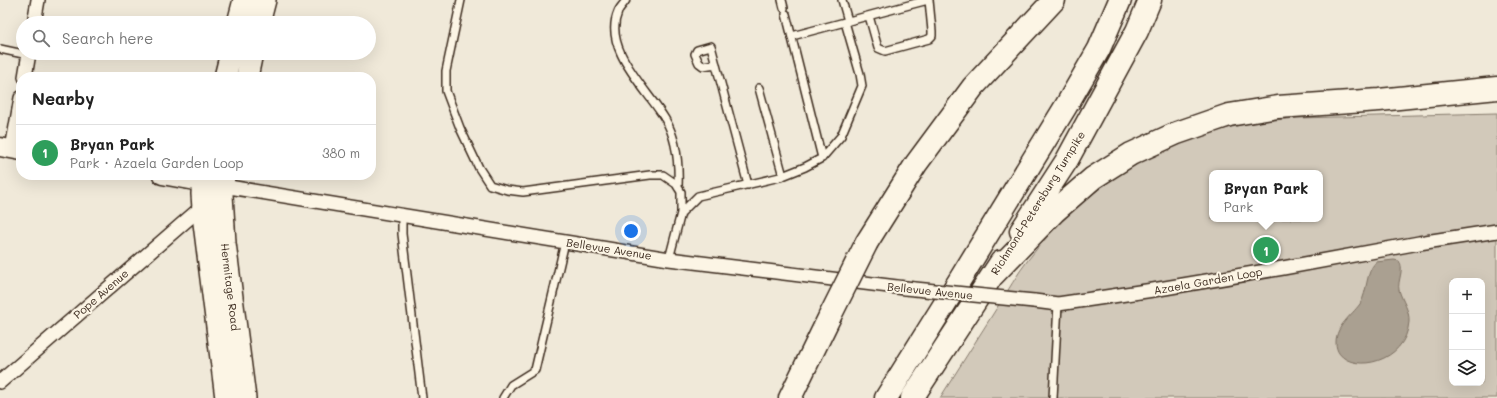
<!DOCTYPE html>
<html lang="en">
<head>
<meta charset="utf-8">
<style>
  :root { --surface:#fff; --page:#f2f2f2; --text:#222; --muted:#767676; --line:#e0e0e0; --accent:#0f766e }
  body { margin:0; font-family:Mali,sans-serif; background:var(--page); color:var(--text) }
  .controls { position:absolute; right:12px; bottom:12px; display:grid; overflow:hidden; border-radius:8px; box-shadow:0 4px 16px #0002 }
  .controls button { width:36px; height:36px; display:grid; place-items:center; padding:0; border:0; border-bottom:1px solid var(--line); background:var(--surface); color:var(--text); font:20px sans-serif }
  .you { position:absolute; left:631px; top:231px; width:14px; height:14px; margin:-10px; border:3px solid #fff; border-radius:50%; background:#1a73e8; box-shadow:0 0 0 6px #1a73e833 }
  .badge { display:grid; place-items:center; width:26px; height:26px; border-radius:50%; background:var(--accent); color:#fff; font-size:13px; font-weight:700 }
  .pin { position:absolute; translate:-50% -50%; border:2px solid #fff; box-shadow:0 1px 4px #0006 }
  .popup { position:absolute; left:1209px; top:170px; width:114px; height:52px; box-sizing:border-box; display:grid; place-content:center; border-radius:8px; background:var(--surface); filter:drop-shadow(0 1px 3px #0005); font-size:13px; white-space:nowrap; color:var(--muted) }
  .popup b { font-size:15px; color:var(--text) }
  .popup::after { content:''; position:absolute; left:50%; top:100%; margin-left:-8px; border:8px solid transparent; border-top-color:var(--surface) }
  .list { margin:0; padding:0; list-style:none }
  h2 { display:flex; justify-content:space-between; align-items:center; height:52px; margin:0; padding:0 16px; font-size:17px }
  h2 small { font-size:13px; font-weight:400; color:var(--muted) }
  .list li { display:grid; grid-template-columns:26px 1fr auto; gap:12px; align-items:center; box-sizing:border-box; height:56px; padding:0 16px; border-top:1px solid var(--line) }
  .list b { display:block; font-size:15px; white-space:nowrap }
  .list p { margin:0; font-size:13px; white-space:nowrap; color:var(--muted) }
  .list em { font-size:13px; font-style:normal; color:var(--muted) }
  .icon { flex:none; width:22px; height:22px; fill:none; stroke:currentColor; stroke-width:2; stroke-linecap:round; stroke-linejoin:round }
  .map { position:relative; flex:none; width:1497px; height:398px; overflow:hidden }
  .search { position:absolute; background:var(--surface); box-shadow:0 4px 16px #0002; left:16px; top:16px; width:360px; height:44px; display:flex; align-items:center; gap:10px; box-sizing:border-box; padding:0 14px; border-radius:22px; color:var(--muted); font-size:15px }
  .panel { position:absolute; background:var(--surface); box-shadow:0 4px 16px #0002; left:16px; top:72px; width:360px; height:108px; border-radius:16px }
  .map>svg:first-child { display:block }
</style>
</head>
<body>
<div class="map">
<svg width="1497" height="398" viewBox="0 0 1497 398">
  <rect width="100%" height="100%" fill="#f0e9d9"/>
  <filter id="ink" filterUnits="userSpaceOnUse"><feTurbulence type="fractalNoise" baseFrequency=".025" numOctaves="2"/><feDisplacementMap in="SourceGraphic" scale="8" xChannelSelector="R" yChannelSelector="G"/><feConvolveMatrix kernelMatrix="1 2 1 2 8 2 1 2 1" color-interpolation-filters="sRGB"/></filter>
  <g filter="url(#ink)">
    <path fill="#d2c9ba" stroke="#867a6c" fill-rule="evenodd" d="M1497,113V398H940C959,367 979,337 998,306C1008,291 1017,274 1028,260C1079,193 1149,146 1232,127C1253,121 1276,120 1298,118ZM1212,173H1320V219H1212ZM1452,281H1482V383H1452Z"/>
    <path fill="#aaa091" stroke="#7e7163" d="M1394,260L1399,261C1405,269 1397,281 1399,290C1402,301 1410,310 1409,322C1405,370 1335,375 1336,342C1336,326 1351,316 1360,304C1368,291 1365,273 1376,262Z"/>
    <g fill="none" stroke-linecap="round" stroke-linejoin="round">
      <g stroke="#3b2a1e" stroke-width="10">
        <path id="lane" d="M461,0L446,71V91L460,128L479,168L490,185L507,190L523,192L650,175H663L676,184L681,192V213L669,259
          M626,0C624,4 619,8 618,12C602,49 648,90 665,119C677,139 679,165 678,187
          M782,0L784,8
          M842,0L848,21
          M786,14L822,158
          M869,16L878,48L885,51L929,39L932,36V31L929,0
          M792,36L928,0
          M0,49L28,55
          M716,64L703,66L699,63L695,54L697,50L711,46L748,185
          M759,88L783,176
          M681,213L698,196L780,177L805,167L822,158L841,136L862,86L860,74L845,22
          M402,215V234L422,398
          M503,398L511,385L535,370L565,242
          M1053,398L1058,304"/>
      </g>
      <g stroke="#3b2a1e" stroke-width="16">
        <path id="street" d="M34,23L38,0
          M25,77L29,53
          M12,149L21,98
          M223,186L669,259L905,288
          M1034,301L1058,304L1153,290L1283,268L1419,243L1497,231
          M0,382L203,206"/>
      </g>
      <g stroke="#3b2a1e" stroke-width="21">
        <path id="secondary" d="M0,147L21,151
          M162,175L217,185"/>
      </g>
      <g stroke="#3b2a1e" stroke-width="24">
        <path id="primary" d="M238,23L244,0
          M259,23L265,0
          M225,77L231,53
          M247,77L252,53
          M203,175L202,194L204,223L226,398
          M224,175L222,195L225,243L245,398"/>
      </g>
      <g stroke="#3b2a1e" stroke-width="25">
        <path id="highway" d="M1021,231L1067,160L1137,31L1150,0
          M867,242L916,164L973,87L1054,0
          M993,275L1054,212L1093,178L1131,154L1177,133L1229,115L1278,107L1379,100L1497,88
          M790,398L830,316
          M886,398L959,281L1066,106L1099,49L1120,0
          M912,398L1001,262"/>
      </g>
      <use href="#lane" stroke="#fcf5e5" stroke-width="7"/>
      <use href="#street" stroke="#fcf5e5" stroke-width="13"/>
      <use href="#secondary" stroke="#fcf5e5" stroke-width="18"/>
      <use href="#primary" stroke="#fcf5e5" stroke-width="21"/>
      <use href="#highway" stroke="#fcf5e5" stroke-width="22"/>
      <g stroke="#3b2a1e" stroke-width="16" stroke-linecap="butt">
        <path id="street-bridge" d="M905,288L1034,301"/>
      </g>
      <g stroke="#3b2a1e" stroke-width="25" stroke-linecap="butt">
        <path id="highway-bridge" d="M830,316L867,242"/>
      </g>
      <use href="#street-bridge" stroke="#fcf5e5" stroke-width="13"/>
      <use href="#highway-bridge" stroke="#fcf5e5" stroke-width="22"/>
    </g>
  </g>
  <g text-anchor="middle" stroke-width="4" stroke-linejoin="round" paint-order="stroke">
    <g font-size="11" fill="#3b2a1e" stroke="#fcf5e5">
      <text transform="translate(1038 203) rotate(-58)" y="4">Richmond-Petersburg Turnpike</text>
      <text transform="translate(609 249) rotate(9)" y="4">Bellevue Avenue</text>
      <text transform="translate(1208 281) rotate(-10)" y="4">Azaela Garden Loop</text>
      <text transform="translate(230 287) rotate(83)" y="4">Hermitage Road</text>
      <text transform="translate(930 291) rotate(6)" y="4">Bellevue Avenue</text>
      <text transform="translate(101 294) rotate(-41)" y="4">Pope Avenue</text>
    </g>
  </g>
</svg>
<div class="controls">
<button>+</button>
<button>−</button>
<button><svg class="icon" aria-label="layers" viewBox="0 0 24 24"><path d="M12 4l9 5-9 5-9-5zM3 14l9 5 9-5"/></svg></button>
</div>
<div class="you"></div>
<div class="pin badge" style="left:1266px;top:250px;background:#2e9e5b">1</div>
<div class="popup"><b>Bryan Park</b>Park</div>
<div class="search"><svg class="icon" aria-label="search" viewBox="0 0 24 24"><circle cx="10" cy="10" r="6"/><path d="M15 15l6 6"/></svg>Search here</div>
<section class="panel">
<h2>Nearby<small></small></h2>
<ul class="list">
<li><span class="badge" style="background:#2e9e5b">1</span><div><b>Bryan Park</b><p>Park · Azaela Garden Loop</p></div><em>380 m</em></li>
</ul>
</section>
</div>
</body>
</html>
